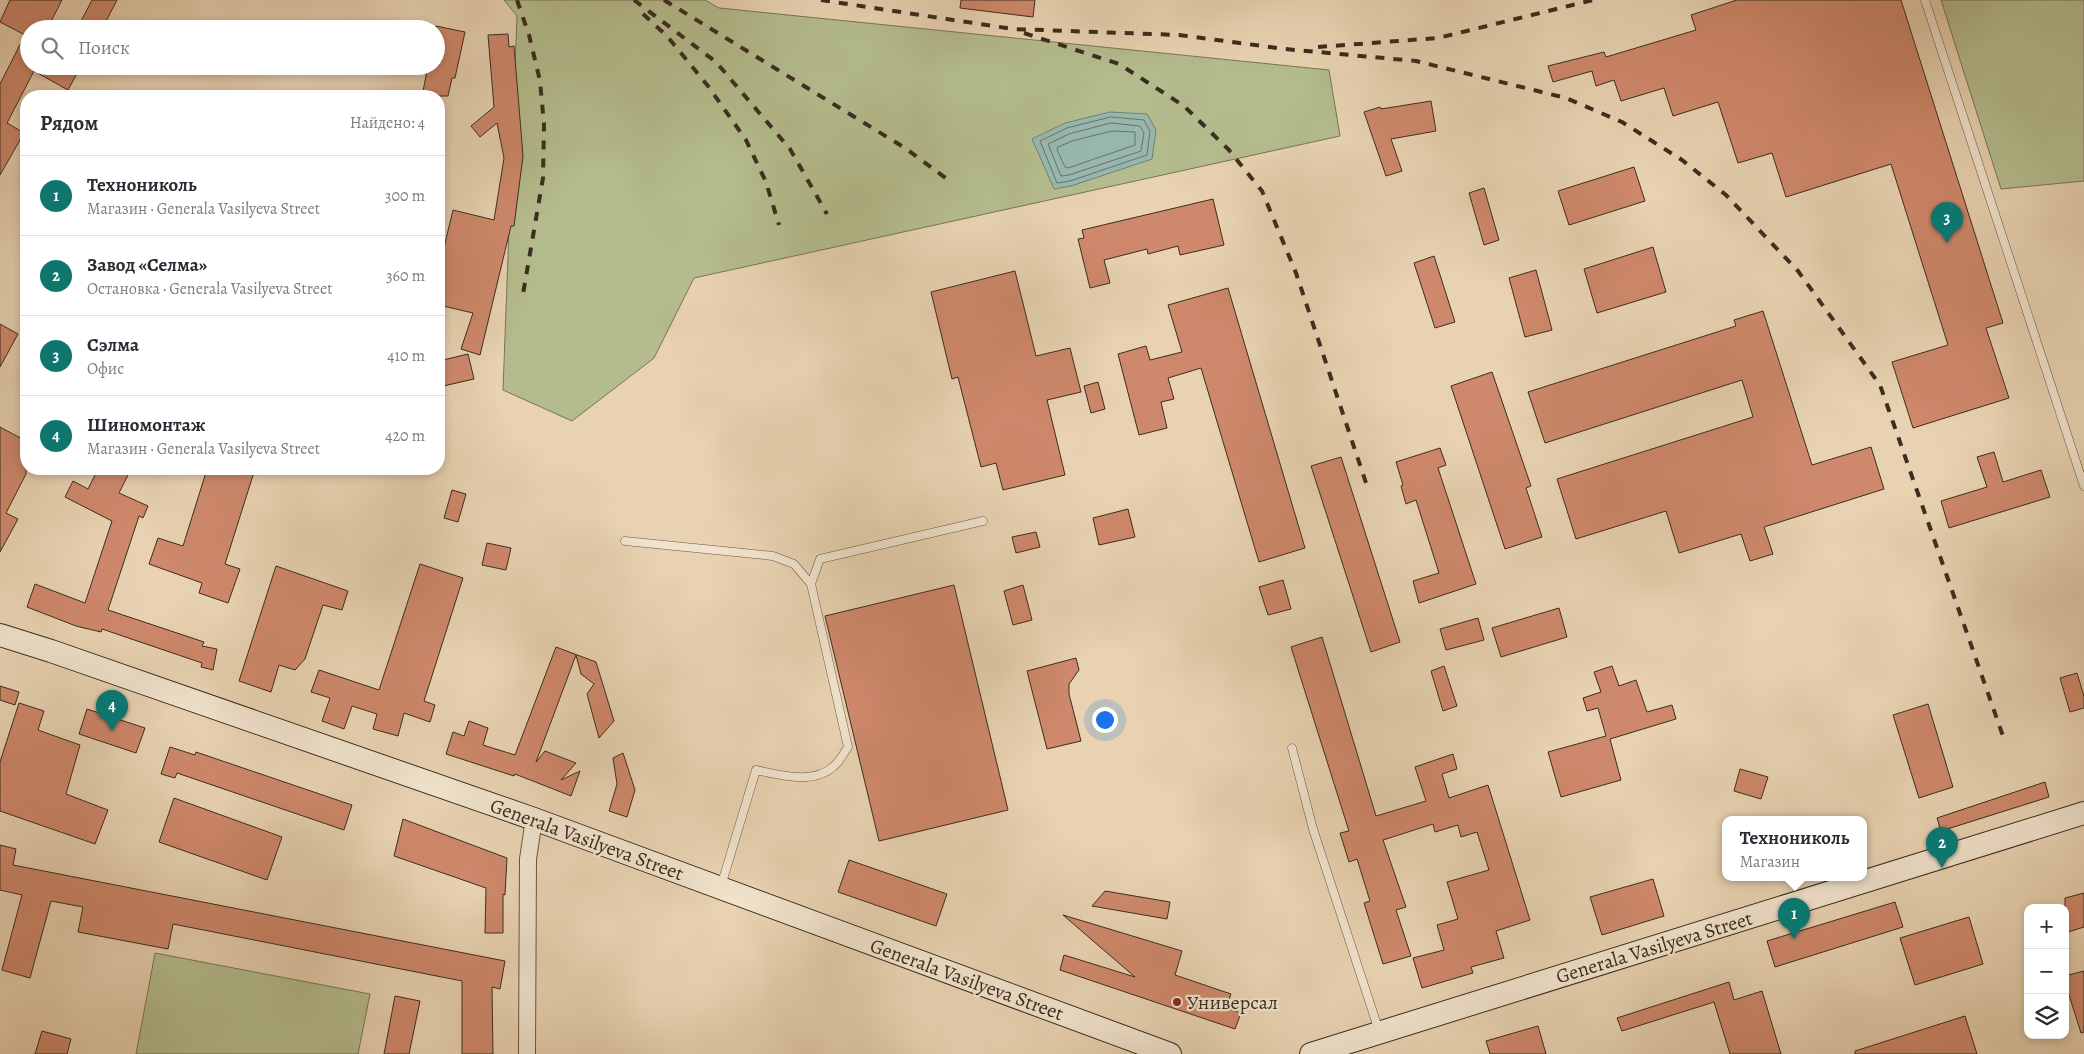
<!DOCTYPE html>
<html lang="ru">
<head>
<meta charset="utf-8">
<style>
  :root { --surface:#fff; --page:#f2f2f3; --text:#2b2b33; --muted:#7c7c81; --line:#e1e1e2; --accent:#0f766e }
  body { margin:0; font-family:Alegreya,serif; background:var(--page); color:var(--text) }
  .controls { position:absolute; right:15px; bottom:15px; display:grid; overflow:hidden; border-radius:10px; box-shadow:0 2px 8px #0003 }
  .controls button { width:45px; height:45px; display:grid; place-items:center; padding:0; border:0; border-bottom:1px solid var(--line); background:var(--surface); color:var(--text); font:25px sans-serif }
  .you { position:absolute; left:1104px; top:719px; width:18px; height:18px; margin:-12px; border:4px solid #fff; border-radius:50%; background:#1a73e8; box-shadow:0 0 0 8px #1a73e833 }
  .badge { display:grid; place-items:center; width:32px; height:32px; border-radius:50%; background:var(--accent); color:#fff; font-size:16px; font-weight:700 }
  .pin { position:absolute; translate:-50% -41px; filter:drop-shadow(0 1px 2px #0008) }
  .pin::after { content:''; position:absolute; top:26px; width:18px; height:15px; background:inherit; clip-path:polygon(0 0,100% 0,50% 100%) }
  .popup { position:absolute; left:1722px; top:816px; width:145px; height:65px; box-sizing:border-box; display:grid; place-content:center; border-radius:10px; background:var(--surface); filter:drop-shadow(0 1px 4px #0005); font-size:16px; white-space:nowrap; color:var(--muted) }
  .popup b { font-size:19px; color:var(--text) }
  .popup::after { content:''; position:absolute; left:50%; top:100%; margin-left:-10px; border:10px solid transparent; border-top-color:var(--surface) }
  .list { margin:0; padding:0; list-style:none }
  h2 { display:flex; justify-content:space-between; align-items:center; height:65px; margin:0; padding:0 20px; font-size:21px }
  h2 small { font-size:16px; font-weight:400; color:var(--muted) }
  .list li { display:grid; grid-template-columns:32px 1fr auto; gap:15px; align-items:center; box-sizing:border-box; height:80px; padding:0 20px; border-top:1px solid var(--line) }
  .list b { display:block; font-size:19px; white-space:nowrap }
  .list p { margin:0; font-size:16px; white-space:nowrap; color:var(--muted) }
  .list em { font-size:16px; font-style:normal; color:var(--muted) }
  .icon { flex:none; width:28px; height:28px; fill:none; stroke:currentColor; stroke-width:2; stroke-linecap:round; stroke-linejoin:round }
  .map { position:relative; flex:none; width:2084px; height:1054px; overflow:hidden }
  .search { position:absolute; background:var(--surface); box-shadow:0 2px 8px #0003; left:20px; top:20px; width:425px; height:55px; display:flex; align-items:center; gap:12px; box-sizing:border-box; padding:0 18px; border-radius:28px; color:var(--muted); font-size:19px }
  .panel { position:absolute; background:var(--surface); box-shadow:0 2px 8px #0003; left:20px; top:90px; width:425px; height:385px; border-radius:20px }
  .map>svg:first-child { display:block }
</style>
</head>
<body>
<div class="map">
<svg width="2084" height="1054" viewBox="0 0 2084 1054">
  <rect width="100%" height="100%" fill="#e8d2b1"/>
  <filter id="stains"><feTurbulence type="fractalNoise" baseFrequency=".004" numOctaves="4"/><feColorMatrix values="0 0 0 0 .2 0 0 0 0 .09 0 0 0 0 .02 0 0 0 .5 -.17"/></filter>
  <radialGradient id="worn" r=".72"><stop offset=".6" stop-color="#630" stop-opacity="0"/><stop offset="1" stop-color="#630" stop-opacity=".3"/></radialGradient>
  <path fill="#b4bc8d" stroke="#787456" d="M504,0H705L719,8L1329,70L1340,136L694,278L654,358L572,421L503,390L517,16Z
    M1941,0H2084V181L2001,189Z
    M155,953L370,994L358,1054H136Z"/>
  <path fill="#97b7ae" stroke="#737f75" d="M1110,112L1147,114L1156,130L1152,159L1071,186L1054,189L1032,139L1065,123Z"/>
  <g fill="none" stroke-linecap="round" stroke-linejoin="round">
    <path stroke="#6a7267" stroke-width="1" d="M1111,117L1144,120L1150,131L1147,155L1070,181L1057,183L1040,141L1067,128Z
      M1111,123L1140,126L1144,133L1141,151L1069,175L1061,176L1048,144L1069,134Z
      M1112,131L1135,132V145L1068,168L1065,167L1057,150L1058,147L1072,141Z"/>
  </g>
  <path fill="#ce886b" stroke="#3c2c20" d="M10,0H62L47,29H29V66H81L68,90L34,71L7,123L24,133L0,175V84L25,35L0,22Z
    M92,0H117L102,29H77Z
    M961,0H1035L1033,17L960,8Z
    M1737,0H1901L2003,323L1986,328L2009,398L1913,428L1892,362L1948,345L1891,164L1786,197L1772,153L1738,163L1718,102L1673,116L1664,88L1621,101L1614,80L1596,86L1592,71L1553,82L1548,66L1604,52L1606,57L1696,30L1691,15Z
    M436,26L465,32L455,78H452L448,96H422L428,66H436Z
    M508,34L509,47L514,46L523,156L514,226H511L480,355L461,349L473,313L439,305V268L453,210L494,220L504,158L497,123L480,137L471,126L494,107L488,35Z
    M1431,101L1436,131L1391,139L1402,171L1386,176L1364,112L1380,107L1381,109Z
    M1634,167L1645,201L1569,225L1558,191Z
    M1484,188L1499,240L1484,245L1469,193Z
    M1213,199L1224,245L1180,255L1178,246L1148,254L1147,249L1104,260L1110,283L1090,288L1078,239L1084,238L1082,230Z
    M1653,247L1666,292L1597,313L1584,269Z
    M1434,256L1455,322L1435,328L1414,263Z
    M1536,270L1552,330L1525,337L1509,278Z
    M1015,271L1036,356L1070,348L1081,392L1047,400L1065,475L1003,490L996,463L981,467L958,377L952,379L931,292Z
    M1228,288L1305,548L1259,562L1201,368L1168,378L1174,399L1161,402L1167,428L1139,435L1118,354L1146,346L1150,360L1182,352L1168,305Z
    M1763,311L1812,465L1871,447L1884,489L1764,527L1773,554L1750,561L1741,534L1679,553L1666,511L1576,539L1557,479L1753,417L1742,380L1545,443L1528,392L1736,326L1734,320Z
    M0,324L18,334L0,367Z
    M468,354L474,379L439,387V361Z
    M1492,372L1531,486L1526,488L1542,537L1505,549L1451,386Z
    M1098,382L1105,409L1091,413L1084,386Z
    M0,427L26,441V474L6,513L18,519L0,552Z
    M1440,448L1446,465L1438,468L1476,584L1419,603L1413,581L1439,573L1416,500L1406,504L1401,486L1403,485L1396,462Z
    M1994,452L2003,482L2041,470L2050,497L1949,528L1941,501L1987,487L1977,457Z
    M1341,457L1400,642L1371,652L1311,466Z
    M98,469H131L119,493L148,506L143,518L139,516L108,610L204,642L202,646L217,649L213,670L201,667L202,663L102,629L101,632L76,626L27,607L35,584L85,603L112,521L65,497L73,481L88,489Z
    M207,469H255L225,564L240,569L228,603L199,593L202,583L149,564L158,538L183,546Z
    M452,490L466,494L458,522L444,518Z
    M1128,509L1135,537L1099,545L1093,518Z
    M1036,532L1040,547L1016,553L1012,537Z
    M487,543L511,548L506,570L482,565Z
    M420,564L463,578L424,701L435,705L430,722L404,713L398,736L373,729L377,714L352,706L344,729L322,721L330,698L311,692L319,670L379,690Z
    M276,566L348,591L342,610L323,605L305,659L295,670L279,665L271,692L239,681Z
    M1283,580L1291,609L1268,615L1259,587Z
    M954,585L1008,810L879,841L825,616Z
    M1023,585L1032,620L1013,625L1004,591Z
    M1559,608L1567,637L1501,657L1492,628Z
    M1478,618L1484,640L1446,650L1440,629Z
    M1322,637L1376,816L1426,801L1415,767L1453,754L1457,769L1442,774L1449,798L1488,785L1530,920L1496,931L1504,958L1471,967L1473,973L1422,988L1413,958L1444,950L1437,925L1458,919L1447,882L1489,870L1477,832L1461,837L1458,825L1435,832L1433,824L1383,840L1406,907L1396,910L1411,956L1383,964L1364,903L1370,901L1357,859L1349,862L1340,833L1349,831L1291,647Z
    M556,647L596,662L614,721L599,738L587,694L594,684L581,674L576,655L536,762L545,751L576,763L561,780L580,771L571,796L515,774L514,776L446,754L453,732L464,736L469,721L488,728L483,745L515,755Z
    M1076,658L1079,670L1069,684V694L1081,741L1047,749L1027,671Z
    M1444,666L1457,706L1443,711L1431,671Z
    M1612,666L1619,686L1636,680L1647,712L1672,705L1676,719L1610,739L1621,780L1561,797L1548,752L1606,736L1598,708L1587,711L1583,698L1601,692L1594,672Z
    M2077,673L2084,696V708L2070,712L2060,678Z
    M0,686L19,692L15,705L0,700Z
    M19,703L44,711L38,730L80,745L66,794L108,810L95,844L0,811V762Z
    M1928,704L1953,787L1919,798L1893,715Z
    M87,709L145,728L136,753L79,734Z
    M170,747L195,755L196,752L352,805L344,830L177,773L175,778L161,774Z
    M623,753L635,790L627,817L609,811L617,784L613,758Z
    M1740,769L1768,777L1761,799L1734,791Z
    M2045,782L2049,797L1941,831L1937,818Z
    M174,798L282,837L267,880L159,842Z
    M403,819L507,858L505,895L503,894V933H485L486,888L394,856Z
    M0,845L16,849L13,865L505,961L500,989L492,987L493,1054H462V981L173,924L168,949L78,932L83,907L51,901L30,978L2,970L22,895L0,890Z
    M849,860L947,894L936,926L838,892Z
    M1653,879L1664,916L1602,935L1590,897Z
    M1105,891L1170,902L1167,919L1092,906Z
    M2084,893V927L2065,933V898Z
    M1895,902L1903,927L1775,967L1767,941Z
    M1063,915L1182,951L1175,975L1231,994L1226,1008L1241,1013L1235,1029L1060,970L1064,955L1135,977Z
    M1969,917L1983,964L1915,985L1900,938Z
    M2084,971V1032L2081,1033L2065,982V976Z
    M1729,982L1734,1000L1762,991L1781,1054H1730L1714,1002L1622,1031L1617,1018Z
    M395,996L420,1001L409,1054H384Z
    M1965,1016L1977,1054H1855V1051Z
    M1538,1026L1546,1054H1490L1486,1041Z
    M42,1031L71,1039L67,1054H35Z"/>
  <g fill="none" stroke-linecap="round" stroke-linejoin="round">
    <g stroke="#675644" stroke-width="9">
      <path id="lane" d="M1925,0L2084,486
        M625,541L773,556L794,564L811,584L848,747C844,753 840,761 834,766C814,785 780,775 756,770L721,886
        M811,584L820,559L983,521
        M1292,748L1313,829L1379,1031"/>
    </g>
    <g stroke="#675644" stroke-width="18">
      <path id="street" d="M527,1054L528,859L534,819"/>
    </g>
    <g stroke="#3c2c20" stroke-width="24">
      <path id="secondary" d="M0,635L51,651L534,819L1170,1054
        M1311,1054L2084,813"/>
    </g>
    <use href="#lane" stroke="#f0e2cc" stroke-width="8"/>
    <use href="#street" stroke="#f0e2cc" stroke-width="16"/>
    <use href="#secondary" stroke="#f0e2cc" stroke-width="22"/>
    <path stroke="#3c2c20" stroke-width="4" stroke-dasharray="9 9" stroke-linecap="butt" d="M517,0L529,35L540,81L544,124L543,178L523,294
      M634,0L716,62L790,149L827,214
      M664,0L905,148L947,179
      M821,0L1013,29L1179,35L1285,49L1416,61L1566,98L1622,122L1682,160L1726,195L1798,271L1880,385L2004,739
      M643,14L667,36L708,86L746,140L766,182L779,225
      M1024,33L1119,64L1184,106L1229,150L1262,191L1296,273L1368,489
      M1318,47L1438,38L1593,0"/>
  </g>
  <circle fill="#8f2418" stroke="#f0e2cc" stroke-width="2" cx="1177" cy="1002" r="5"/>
  <g text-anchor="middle" stroke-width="4.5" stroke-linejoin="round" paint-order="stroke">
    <g font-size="20" fill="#3c2c20" stroke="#f0e2cc">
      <text transform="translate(587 839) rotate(20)" y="7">Generala Vasilyeva Street</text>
      <text transform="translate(1654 947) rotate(-17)" y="7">Generala Vasilyeva Street</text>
      <text transform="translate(967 979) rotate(20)" y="7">Generala Vasilyeva Street</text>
    </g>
    <g font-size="20" fill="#3c2c20" stroke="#f0e2cc" text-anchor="start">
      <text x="1187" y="1009">Универсал</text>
    </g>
  </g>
  <rect width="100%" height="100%" filter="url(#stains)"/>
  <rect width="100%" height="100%" fill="url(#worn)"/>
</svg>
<div class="controls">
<button>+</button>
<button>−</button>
<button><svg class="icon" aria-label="layers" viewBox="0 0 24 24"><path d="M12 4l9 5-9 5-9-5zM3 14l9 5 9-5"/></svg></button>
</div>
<div class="you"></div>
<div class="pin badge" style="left:1794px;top:939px">1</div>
<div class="popup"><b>Технониколь</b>Магазин</div>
<div class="pin badge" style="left:1942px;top:868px">2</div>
<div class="pin badge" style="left:1947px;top:243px">3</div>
<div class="pin badge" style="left:112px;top:731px">4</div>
<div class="search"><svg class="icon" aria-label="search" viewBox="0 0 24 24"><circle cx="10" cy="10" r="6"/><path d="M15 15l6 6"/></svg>Поиск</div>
<section class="panel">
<h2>Рядом<small>Найдено: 4</small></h2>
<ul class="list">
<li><span class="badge">1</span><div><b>Технониколь</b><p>Магазин · Generala Vasilyeva Street</p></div><em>300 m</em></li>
<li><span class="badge">2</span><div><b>Завод «Селма»</b><p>Остановка · Generala Vasilyeva Street</p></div><em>360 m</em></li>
<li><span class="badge">3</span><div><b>Сэлма</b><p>Офис</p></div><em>410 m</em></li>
<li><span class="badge">4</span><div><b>Шиномонтаж</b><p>Магазин · Generala Vasilyeva Street</p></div><em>420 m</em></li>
</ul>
</section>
</div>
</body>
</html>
